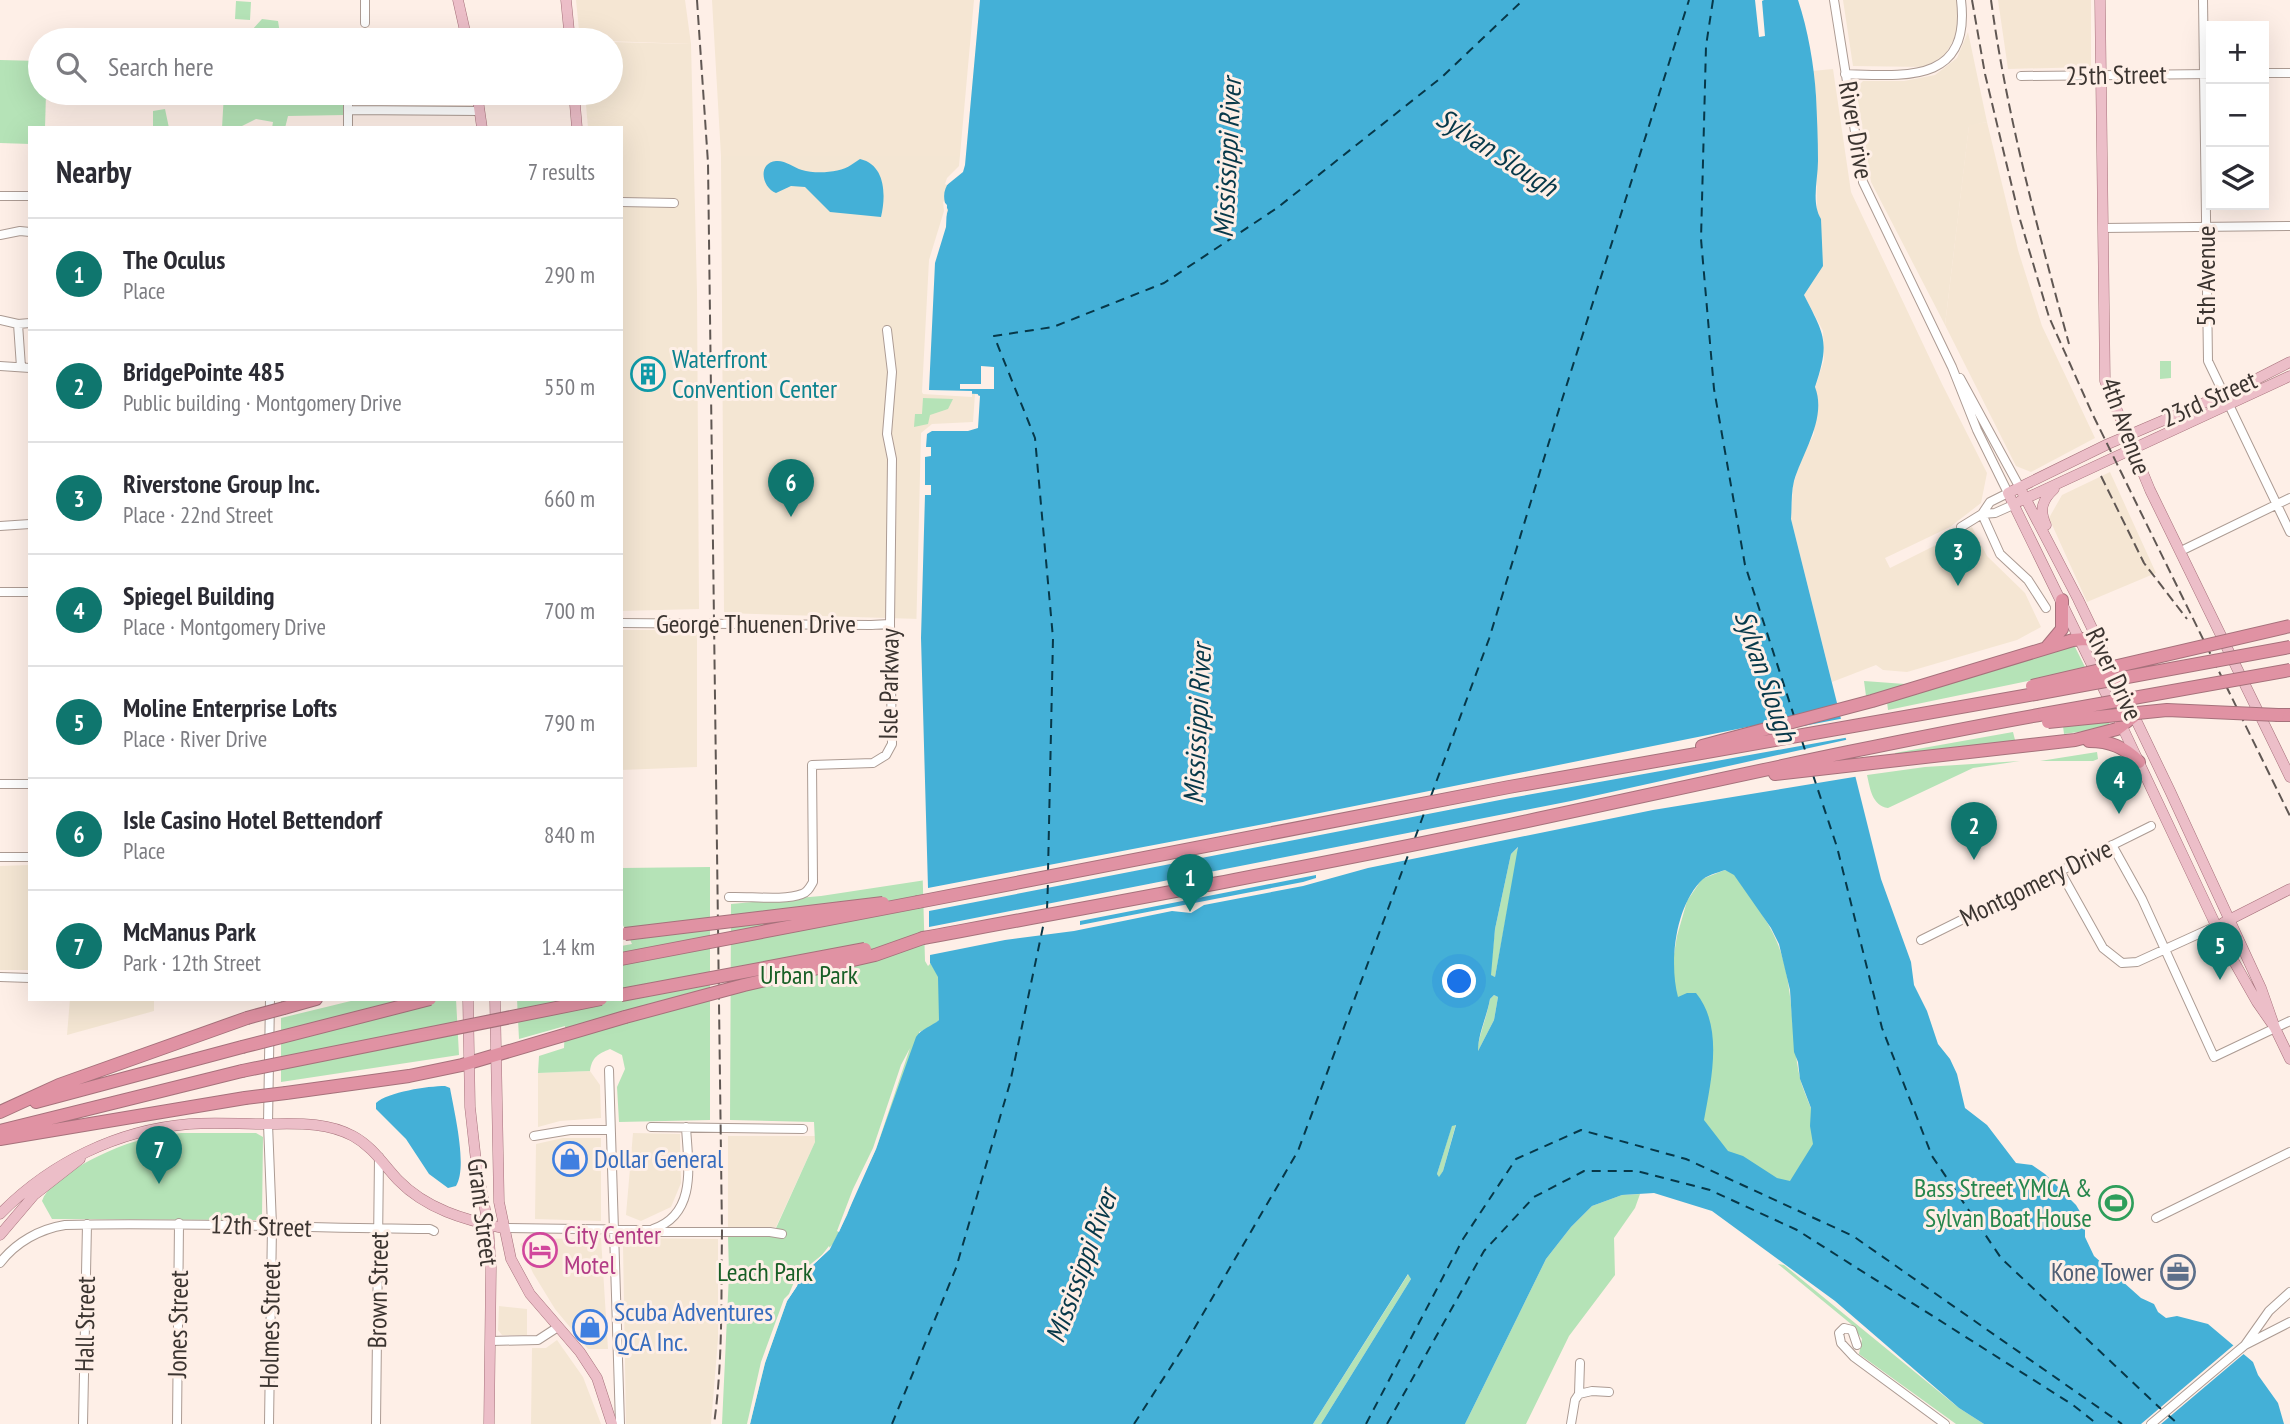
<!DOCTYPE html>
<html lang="en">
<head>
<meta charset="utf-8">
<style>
  :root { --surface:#fff; --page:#f7f7f7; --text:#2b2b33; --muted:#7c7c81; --line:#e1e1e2; --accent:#0f766e }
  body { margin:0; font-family:"PT Sans Narrow",sans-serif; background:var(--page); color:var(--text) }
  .controls { position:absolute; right:21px; top:21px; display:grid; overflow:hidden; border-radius:0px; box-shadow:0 7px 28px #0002 }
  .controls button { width:63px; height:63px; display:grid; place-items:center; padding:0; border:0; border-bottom:2px solid var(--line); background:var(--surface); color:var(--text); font:35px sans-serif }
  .you { position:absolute; left:1460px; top:982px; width:24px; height:24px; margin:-18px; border:5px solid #fff; border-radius:50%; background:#1a73e8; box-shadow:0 0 0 10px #1a73e833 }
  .badge { display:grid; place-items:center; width:46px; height:46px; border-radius:50%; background:var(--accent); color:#fff; font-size:23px; font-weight:700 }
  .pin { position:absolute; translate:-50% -58px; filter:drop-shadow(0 2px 4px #0008) }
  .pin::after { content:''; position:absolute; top:37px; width:24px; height:21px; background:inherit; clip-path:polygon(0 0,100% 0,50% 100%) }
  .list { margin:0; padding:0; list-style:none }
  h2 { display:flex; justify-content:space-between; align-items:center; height:91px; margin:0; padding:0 28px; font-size:30px }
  h2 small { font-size:23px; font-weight:400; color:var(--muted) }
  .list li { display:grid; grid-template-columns:46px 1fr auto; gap:21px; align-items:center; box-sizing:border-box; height:112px; padding:0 28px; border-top:2px solid var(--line) }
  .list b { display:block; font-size:26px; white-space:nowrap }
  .list p { margin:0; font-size:23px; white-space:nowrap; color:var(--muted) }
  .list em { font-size:23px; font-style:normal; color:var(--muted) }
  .icon { flex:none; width:38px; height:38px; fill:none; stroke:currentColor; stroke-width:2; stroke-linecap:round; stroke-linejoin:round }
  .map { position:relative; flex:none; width:2290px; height:1424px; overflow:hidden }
  .search { position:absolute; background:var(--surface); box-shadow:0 7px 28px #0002; left:28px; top:28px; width:595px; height:77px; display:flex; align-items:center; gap:18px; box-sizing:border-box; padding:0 24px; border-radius:38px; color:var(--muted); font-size:26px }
  .panel { position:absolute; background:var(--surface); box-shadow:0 7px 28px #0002; left:28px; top:126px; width:595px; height:875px; border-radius:0px }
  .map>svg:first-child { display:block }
</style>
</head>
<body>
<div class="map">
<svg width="2290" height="1424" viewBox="0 0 2290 1424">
  <rect width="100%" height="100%" fill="#feefe7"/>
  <path fill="#f4e6d3" d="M1843,0H1957L1959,19L1955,37L1945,55L1925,67L1853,66Z
    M1968,32L1987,122L1969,126L1945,325L1871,182L1856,88L1863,81H1904L1935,75L1957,58Z
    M611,42L691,44L697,292L699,609L621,611V128H588L585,93H611Z
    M721,156H964L933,261L930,392L978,394L976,425L920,619L724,613Z
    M621,630H697V767L621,770Z
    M30,865V970H0V866Z
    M70,999H154V1011L67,1035Z
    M590,1071L600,1085L601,1118L560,1121L538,1127V1073Z
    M633,1133L680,1134L681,1183L671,1207L641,1221L626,1215Z
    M563,1138H601V1221L535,1219L536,1144Z
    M601,1238L608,1349H588L555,1309L533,1273L520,1244L533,1239Z
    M628,1238L718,1239V1339L711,1424H626L623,1245Z
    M499,1306L527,1309V1335H502L498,1330Z
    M557,1340L583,1377L601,1424H531L532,1348H546Z"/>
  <path fill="#f5e6d3" d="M576,0H685L691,44L580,40Z
    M712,0H977L964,156H721Z
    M1998,0H2091V67L2008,69Z
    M1833,69L1851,192L1942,384L1987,473L1981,503L1950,527L1885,558L1890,568L1972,527L1987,556L2025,593L2041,627L2017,640L1907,672L1883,670L1876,665L1832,682L1791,519L1793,485L1801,459L1814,434L1815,388L1824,360L1823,331L1804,295L1821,219L1817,213L1816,93L1812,71Z
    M1987,122L2018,250L2042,326L2095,438L2031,472L2016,466L1945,325L1969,125Z
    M2110,472L2156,573L2087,602L2049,518L2062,495Z
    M728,1136H815V1142L776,1227L728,1228Z"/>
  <path fill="#b5e3b7" d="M236,1L251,2L250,20L235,19Z
    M262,19L278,21L281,40H252V30Z
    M284,33H350V40H284Z
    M0,60L40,61V93H46L45,128H30V144L0,143Z
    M224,93H350L345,115L288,116L285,128H272L273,122L256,119L238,128H222Z
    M165,109L169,128H153V111Z
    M2160,361H2171V378L2160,379Z
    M923,398L953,399L948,409L930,415L928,424L914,427L915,414H922Z
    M2070,647H2075L2086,669L1888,710L1887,702Z
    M1864,681L1905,684V685L1866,696Z
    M2108,720L2110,726L2099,729L2064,734L2063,726Z
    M2013,732L2015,740L1999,743L1895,756V753Z
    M2097,752L2098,759L2093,761H2040Z
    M2020,761L1973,768L1888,808C1872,806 1870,788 1867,775L1925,767Z
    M1519,847L1495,977L1490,975L1495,929L1511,854Z
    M710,867V1120L619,1122L617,1087L625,1069L622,1055L610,1049C598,1054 592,1057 590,1071L538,1073L539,1056L564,1048L565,1026L519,1039L517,999H621V946L632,944L621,921V868Z
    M1725,870L1734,874C1749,896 1767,918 1777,942C1795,985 1790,1034 1800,1078C1804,1096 1820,1121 1817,1140C1814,1154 1800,1175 1794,1189L1694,1143L1672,966L1677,936L1687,901L1702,879Z
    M926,880L929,961L939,977V1020L931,1027L919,1032L920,1058L833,1244L800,1277L787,1301L750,1424H722L729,1274L728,1236L772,1237L815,1142L814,1122L730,1120L731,904L821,896Z
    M1494,995L1498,997L1494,1020L1477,1053C1479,1034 1487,1017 1490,999Z
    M359,999H456L459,1055L281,1082V1018Z
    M1456,1124L1443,1171L1439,1178L1437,1174L1452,1125Z
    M181,1133H256L263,1137L262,1216L258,1220L52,1219L42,1201C50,1177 104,1152 127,1144C144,1138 163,1136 181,1133Z
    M1640,1194L1635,1208L1614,1238L1615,1275L1569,1336L1526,1424H1465L1546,1259L1571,1227L1592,1206L1622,1195Z
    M1778,1264L1784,1265L1959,1408L1984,1424H1956L1859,1354L1862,1339L1851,1324Z
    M1409,1273L1411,1279L1321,1424H1313Z"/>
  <path fill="#44b0d7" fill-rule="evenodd" d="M977,0H1798C1808,30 1814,65 1816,96C1817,117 1818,139 1818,161C1818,179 1811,203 1821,219L1823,266L1804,295C1825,336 1830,342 1815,387C1827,418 1803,451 1794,481C1791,493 1792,506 1791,519L1881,879L1911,962L1914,985L1927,1011L1938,1044L1950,1059L1957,1074L1965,1108L1987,1125L2016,1163L2032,1165L2045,1174L2076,1205L2085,1220V1237L2094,1256L2141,1298L2154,1304L2158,1312L2166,1318L2177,1316L2208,1324L2253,1362L2258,1375L2278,1403L2284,1424H1984L1959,1408L1835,1301L1712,1211L1654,1193L1622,1195L1592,1206L1571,1227L1546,1259L1465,1424H1321L1411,1279L1408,1274L1313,1424H750L765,1363L787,1301L797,1286L800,1277L830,1249L847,1215L856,1191L876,1149L916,1037C921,1029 932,1026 939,1020L938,977L929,961L920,638L925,433L935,426L976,425L978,394L925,392L933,261L948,210C938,191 949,181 962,167ZM1518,847L1495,977L1491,975L1495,929L1511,854ZM1725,870L1734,875L1771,928L1779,944L1790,990L1794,1052L1798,1062L1800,1079L1811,1108L1810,1126L1813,1144L1790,1181L1777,1178L1743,1156L1728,1151L1704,1120C1711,1081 1724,1027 1696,993H1687L1678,997C1669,963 1675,909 1700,882C1706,875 1717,873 1725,870ZM1494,995L1498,997L1494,1020L1478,1051C1478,1033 1487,1017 1490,999ZM1456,1125L1443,1171L1439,1177L1437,1174L1452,1126Z
    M860,159C886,165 886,196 881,217L830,212L805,187L791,186L776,193C762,188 757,163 776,161C785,160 793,167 802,170C815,174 840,173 851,165C854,163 857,161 860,159Z
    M445,1086L450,1088C454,1111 468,1167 456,1186L448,1188L429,1174L406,1139L376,1109V1103C388,1092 428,1086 445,1086Z"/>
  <path fill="#feefe7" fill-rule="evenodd" d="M974,0H980L965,165L963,172L947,185L945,184L947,178L959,166L960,155Z
    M1755,0H1764L1762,1L1765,36L1759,37Z
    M943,201L947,205L946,227L935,263L929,390L972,391V397L923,394L922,392L929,260L944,211Z
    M981,366L994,367V389H960V384H981Z
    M975,394L980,396L978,428L968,431H932L927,434L926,447H931V456L925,457V485H931V495H925L921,638L928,888L1290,819L1782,720L1798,727L1845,718L1850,737L1510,798L929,911V927L1571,801L1850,739L1860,776L1653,810L1368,868L1303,886L1204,905L1191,913L1172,911L1074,931L1005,940L930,955V964L928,966L925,961L916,638L921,433L932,424L973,422ZM1316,875V878L1303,882L1080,925V921Z
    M910,1048L876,1149L839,1232L837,1231L853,1189L873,1148L901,1065Z
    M829,1246L830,1249L800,1277L797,1286L787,1301L765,1363L750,1424H747L761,1362L784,1299L789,1294L797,1275L822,1255Z
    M2235,1344L2246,1352L2161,1424H2141Z"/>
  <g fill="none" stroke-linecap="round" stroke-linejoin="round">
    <path stroke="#073849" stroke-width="2" stroke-dasharray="9 7" stroke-linecap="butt" d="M1713,0L1706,46L1701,239L1714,389L1745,565L1794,716
      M1802,741L1807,756
      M1813,775L1837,847L1882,1028L1932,1156L2001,1258L2161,1409
      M1431,796L1489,639L1560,406L1689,0
      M1415,838L1426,808
      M1048,872L1053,638L1035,438L994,336L1053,327L1164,283L1277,208L1442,77L1523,0
      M1047,910L1048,881
      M2168,1415L2178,1424
      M892,1424L956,1268L1010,1083L1044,922
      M1134,1424L1183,1348L1298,1151L1410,850
      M1366,1424L1463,1239L1516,1159L1581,1130L1686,1159L1853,1236L2122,1424
      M1387,1424L1484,1251L1534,1197L1584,1171H1637L1710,1190L1797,1230L2073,1405L2097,1424"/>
    <g stroke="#ac9b93" stroke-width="10">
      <path id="minor" d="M1834,0L1863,182L1952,367L1977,430L2008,493L1990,502L1982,514
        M2203,0L2208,361L2290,532
        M365,23V0
        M2264,73H2290
        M1845,74C1905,76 1971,84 1961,0
        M2021,76L2211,74
        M348,110L480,111
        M348,128V93
        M0,196H30
        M621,202L674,203
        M2103,228L2290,226
        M0,235L20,231L30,232
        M0,320L18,324L30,323
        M18,324L21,367
        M0,366L30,368
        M1960,378L2020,488
        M1982,514L2000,554L2028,580L2046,608
        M0,526L30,524
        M1961,527L1982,514L1995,513L2013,505
        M2185,549L2290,498
        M0,592H30
        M871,625L890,624
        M0,784H30
        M2112,845L2142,899L2214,1057L2290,1021
        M0,857H30
        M2060,871L2103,948L2122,963L2137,962L2216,926
        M729,897C749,896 784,901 802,894C808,892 810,887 813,882L812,765L873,763L886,755L892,744L890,624L892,459L887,434L892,372L887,330
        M1921,940L2151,826
        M0,977L30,978
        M609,1070L620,1424
        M651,1127L803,1129
        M534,1136L570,1130H610
        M2156,1218L2290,1152
        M503,1228L650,1230L662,1232H770L782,1234
        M653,1229C698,1214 688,1163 686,1127
        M0,1263C16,1242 40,1229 65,1225C187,1222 308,1228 430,1229L434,1231
        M490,1341L538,1340L558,1327
        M1857,1345L1852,1330L1844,1328L1839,1333L1841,1343L1854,1357L1945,1424
        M2245,1345L2269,1311L2290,1292
        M1579,1394L1580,1363
        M83,1424L87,1224
        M177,1424L179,1223
        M269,1424L272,1226L268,1124L270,999
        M376,1424L379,1157
        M1571,1424L1575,1400L1579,1394L1592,1391L1609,1392
        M2151,1424L2245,1345L2290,1322"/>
    </g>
    <g stroke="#a6717b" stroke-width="11">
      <path id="major" d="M458,0L467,40
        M566,0L570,40
        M2100,0L2105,381L2150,490L2290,777
        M477,93L482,128
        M574,93L577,128
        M2020,488L2078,599L2170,791L2261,988L2275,1028L2290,1059
        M2020,501L2290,376
        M2046,525C2039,510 2042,500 2054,489
        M2112,706L2008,493L2108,444L2239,388L2290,362
        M2119,720L2228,951L2257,1002L2275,1028
        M2223,923L2290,889
        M468,999L470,1107L476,1161L488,1225L491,1268L489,1424
        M495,999L499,1202L511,1259L530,1294L580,1352L597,1378L612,1424
        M0,1214C50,1163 117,1130 189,1124C214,1122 239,1124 264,1124C294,1124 325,1121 353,1136C373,1147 383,1164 398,1180C426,1209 465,1220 503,1228
        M0,1235L34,1195L80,1159"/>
    </g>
    <g stroke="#a6717b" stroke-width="14">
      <path id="highway" d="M2047,647L2062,629V600
        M2278,715H2290
        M2089,741C2110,741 2124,747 2139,762
        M1702,746L1872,701L2073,640L2085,639L2099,641
        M1775,774L2075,740L2117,729L2134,716
        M918,902L1509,787L2035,694
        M923,938C1118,902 1315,866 1509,825C1688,787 1865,746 2044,714
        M284,1008L316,999
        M286,1093L409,1076L462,1065L625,1017
        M36,1102L242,1047
        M0,1112L59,1085L247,1018
        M0,1131L242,1071
        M0,1139L245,1098"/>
    </g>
    <use href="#minor" stroke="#fff" stroke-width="8"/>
    <use href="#major" stroke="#ecbec8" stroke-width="10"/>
    <use href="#highway" stroke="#e092a3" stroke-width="12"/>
    <path stroke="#605753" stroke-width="2" stroke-dasharray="10 5" stroke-linecap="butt" d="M697,0L708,163L722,1232C721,1296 723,1361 714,1424
      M1972,0L1985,74L2019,216L2049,317L2092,413L2290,816
      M1991,0C2007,117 2038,230 2069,344
      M2101,476L2144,563L2187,619"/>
    <g stroke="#ac9b93" stroke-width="10" stroke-linecap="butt">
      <path id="minor-bridge" d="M621,623L871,625"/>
    </g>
    <g stroke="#a6717b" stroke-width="14" stroke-linecap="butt">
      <path id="highway-bridge" d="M2032,686L2290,626
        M2035,694L2290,647
        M2044,714L2290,670
        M2048,722L2167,710L2278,715
        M625,934L883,903
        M621,959L918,902
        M621,995L865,949
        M625,1017L744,985L875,955L923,938
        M247,1018L284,1008
        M242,1047L430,999
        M242,1071L601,999
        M245,1098L286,1093"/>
    </g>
    <use href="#minor-bridge" stroke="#fff" stroke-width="8"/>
    <use href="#highway-bridge" stroke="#e092a3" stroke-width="12"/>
  </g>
  <defs>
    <g id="building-ring" transform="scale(1.75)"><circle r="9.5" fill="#feefe7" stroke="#0f9aa8" stroke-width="1.5"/><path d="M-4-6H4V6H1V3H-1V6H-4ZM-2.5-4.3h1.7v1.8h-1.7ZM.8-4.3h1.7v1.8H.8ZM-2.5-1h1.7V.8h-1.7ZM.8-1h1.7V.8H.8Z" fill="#0f9aa8"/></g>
    <g id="shop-ring" transform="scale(1.75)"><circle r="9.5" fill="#feefe7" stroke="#3f7fe0" stroke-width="1.5"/><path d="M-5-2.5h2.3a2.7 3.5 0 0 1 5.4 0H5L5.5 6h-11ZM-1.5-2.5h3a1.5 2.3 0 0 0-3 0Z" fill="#3f7fe0"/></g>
    <g id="stadium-ring" transform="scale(1.75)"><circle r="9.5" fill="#feefe7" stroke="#2e9e5b" stroke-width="1.5"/><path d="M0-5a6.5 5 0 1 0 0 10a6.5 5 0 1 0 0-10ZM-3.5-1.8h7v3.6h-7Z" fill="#2e9e5b"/></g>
    <g id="hotel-ring" transform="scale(1.75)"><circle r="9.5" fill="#feefe7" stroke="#d1479c" stroke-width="1.5"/><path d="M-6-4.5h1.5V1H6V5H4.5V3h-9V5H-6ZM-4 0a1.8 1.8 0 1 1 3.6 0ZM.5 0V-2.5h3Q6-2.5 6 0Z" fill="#d1479c"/></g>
    <g id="office-ring" transform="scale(1.75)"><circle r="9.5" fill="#feefe7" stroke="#5c6f8a" stroke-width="1.5"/><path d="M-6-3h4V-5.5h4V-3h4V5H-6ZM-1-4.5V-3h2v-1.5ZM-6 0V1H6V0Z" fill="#5c6f8a"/></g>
  </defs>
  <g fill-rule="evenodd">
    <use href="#building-ring" x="648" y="374"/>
    <use href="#shop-ring" x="570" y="1159"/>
    <use href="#stadium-ring" x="2116" y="1203"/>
    <use href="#hotel-ring" x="540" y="1250"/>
    <use href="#office-ring" x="2178" y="1272"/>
    <use href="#shop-ring" x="590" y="1327"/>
  </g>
  <g text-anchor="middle" stroke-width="6" stroke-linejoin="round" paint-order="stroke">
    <g font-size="26" fill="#3b3430" stroke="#feefe7">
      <text transform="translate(2116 75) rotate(-1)" y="9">25th Street</text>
      <text transform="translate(1856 130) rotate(80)" y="9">River Drive</text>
      <text transform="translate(2206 276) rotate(-90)" y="9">5th Avenue</text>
      <text transform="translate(2209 399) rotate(-24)" y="9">23rd Street</text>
      <text transform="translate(2126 426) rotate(70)" y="9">4th Avenue</text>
      <text x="756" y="633">George Thuenen Drive</text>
      <text transform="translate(2114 674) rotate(65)" y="9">River Drive</text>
      <text transform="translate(889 684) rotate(-89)" y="9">Isle Parkway</text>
      <text transform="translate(2036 883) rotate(-26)" y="9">Montgomery Drive</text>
      <text transform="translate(483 1212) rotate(83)" y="9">Grant Street</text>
      <text transform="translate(261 1226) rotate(2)" y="9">12th Street</text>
      <text transform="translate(378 1290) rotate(-89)" y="9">Brown Street</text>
      <text transform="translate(85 1324) rotate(-89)" y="9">Hall Street</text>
      <text transform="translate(178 1324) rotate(-89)" y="9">Jones Street</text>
      <text transform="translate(270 1325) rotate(-89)" y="9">Holmes Street</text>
    </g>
    <g font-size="26" fill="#0d838f" stroke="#feefe7" text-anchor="start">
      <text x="672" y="368">Waterfront<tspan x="672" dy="30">Convention Center</tspan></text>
    </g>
    <g font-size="26" fill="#185f26" stroke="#feefe7">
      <text x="809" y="984">Urban Park</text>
      <text x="765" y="1281">Leach Park</text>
    </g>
    <g font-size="26" fill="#366cbe" stroke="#feefe7" text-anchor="start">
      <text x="594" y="1168">Dollar General</text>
      <text x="614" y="1321">Scuba Adventures<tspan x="614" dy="30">QCA Inc.</tspan></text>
    </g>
    <g font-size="26" fill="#27864d" stroke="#feefe7" text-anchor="end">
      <text x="2092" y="1197">Bass Street YMCA &amp;<tspan x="2092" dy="30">Sylvan Boat House</tspan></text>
    </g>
    <g font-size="26" fill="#b23c85" stroke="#feefe7" text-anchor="start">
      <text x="564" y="1244">City Center<tspan x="564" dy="30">Motel</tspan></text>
    </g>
    <g font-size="26" fill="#4e5e75" stroke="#feefe7" text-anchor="end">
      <text x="2154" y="1281">Kone Tower</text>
    </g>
    <g font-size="28" font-style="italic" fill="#073849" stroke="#feefe7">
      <text transform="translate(1497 152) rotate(33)" y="10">Sylvan Slough</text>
      <text transform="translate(1227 158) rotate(-87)" y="10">Mississippi River</text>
      <text transform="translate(1766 676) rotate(71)" y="10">Sylvan Slough</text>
      <text transform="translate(1197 724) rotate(-87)" y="10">Mississippi River</text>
      <text transform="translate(1081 1266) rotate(-70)" y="10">Mississippi River</text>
    </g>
  </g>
</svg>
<div class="controls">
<button>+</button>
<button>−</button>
<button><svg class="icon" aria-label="layers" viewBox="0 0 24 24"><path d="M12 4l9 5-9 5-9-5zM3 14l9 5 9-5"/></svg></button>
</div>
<div class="you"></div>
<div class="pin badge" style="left:1190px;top:912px">1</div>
<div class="pin badge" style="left:1974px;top:860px">2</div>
<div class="pin badge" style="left:1958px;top:586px">3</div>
<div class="pin badge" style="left:2119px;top:814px">4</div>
<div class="pin badge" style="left:2220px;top:980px">5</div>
<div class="pin badge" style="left:791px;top:517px">6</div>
<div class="pin badge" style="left:159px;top:1184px">7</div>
<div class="search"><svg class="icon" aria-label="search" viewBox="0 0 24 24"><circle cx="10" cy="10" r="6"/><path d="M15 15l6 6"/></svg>Search here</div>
<section class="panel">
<h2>Nearby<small>7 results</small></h2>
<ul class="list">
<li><span class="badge">1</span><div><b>The Oculus</b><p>Place</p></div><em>290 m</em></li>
<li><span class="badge">2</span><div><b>BridgePointe 485</b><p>Public building · Montgomery Drive</p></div><em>550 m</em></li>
<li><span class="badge">3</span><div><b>Riverstone Group Inc.</b><p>Place · 22nd Street</p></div><em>660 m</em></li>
<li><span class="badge">4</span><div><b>Spiegel Building</b><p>Place · Montgomery Drive</p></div><em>700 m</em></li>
<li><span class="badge">5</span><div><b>Moline Enterprise Lofts</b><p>Place · River Drive</p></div><em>790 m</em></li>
<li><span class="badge">6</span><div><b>Isle Casino Hotel Bettendorf</b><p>Place</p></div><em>840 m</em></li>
<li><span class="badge">7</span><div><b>McManus Park</b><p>Park · 12th Street</p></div><em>1.4 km</em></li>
</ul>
</section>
</div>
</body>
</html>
